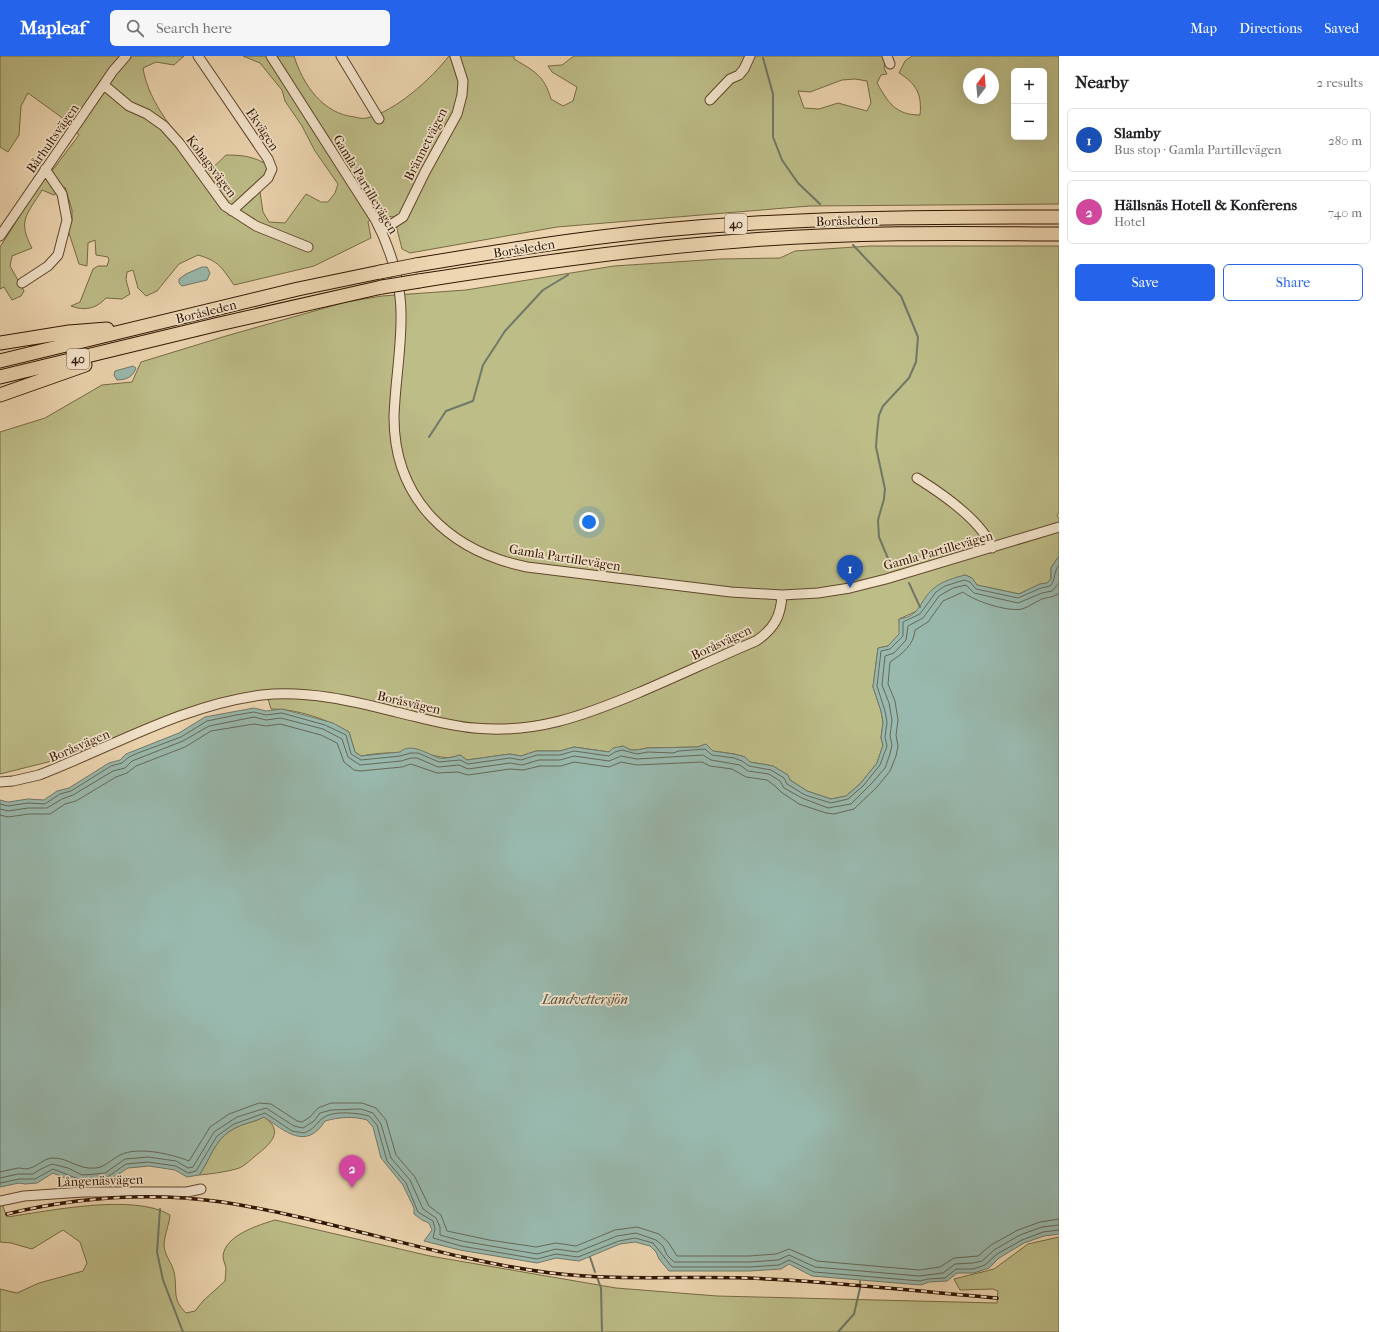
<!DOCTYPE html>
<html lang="en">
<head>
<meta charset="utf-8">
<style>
  :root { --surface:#fff; --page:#f6f6f6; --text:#202124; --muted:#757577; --line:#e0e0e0; --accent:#2563eb }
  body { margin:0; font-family:"IM FELL French Canon",serif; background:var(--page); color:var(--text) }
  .controls { position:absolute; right:12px; top:12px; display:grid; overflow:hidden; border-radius:6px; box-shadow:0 4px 16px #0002 }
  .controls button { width:36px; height:36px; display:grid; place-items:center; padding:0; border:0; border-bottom:1px solid var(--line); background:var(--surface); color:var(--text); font:20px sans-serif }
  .compass { position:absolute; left:963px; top:12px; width:36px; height:36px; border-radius:50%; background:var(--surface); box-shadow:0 4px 16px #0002; rotate:16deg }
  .you { position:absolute; left:589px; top:466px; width:14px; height:14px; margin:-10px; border:3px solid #fff; border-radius:50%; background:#1a73e8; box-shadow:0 0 0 6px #1a73e833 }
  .badge { display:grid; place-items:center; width:26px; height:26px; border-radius:50%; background:var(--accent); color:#fff; font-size:13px; font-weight:700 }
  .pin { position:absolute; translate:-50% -33px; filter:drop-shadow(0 1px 2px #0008) }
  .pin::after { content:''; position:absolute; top:21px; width:14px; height:12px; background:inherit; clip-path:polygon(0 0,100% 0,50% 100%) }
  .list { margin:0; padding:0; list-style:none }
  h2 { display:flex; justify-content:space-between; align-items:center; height:52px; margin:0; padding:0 16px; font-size:17px }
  h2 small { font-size:13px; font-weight:400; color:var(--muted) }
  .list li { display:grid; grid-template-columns:26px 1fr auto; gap:12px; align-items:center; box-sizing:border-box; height:64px; margin:0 8px 8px; padding:0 8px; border:1px solid var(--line); border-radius:6px }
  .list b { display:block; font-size:15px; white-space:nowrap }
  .list p { margin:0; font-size:13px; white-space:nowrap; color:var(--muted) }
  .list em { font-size:13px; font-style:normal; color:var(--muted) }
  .actions { display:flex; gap:8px; padding:12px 16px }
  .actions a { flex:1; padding:9px 0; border:1px solid var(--accent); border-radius:6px; text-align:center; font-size:14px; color:var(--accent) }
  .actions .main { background:var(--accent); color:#fff }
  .icon { flex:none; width:22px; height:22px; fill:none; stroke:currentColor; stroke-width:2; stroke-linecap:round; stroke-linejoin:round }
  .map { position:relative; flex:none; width:1059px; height:1276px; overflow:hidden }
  header { display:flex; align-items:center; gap:24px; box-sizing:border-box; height:56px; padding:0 20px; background:var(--accent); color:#fff }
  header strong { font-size:19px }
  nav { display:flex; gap:22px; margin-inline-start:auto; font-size:14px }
  .search { width:280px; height:36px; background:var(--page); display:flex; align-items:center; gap:10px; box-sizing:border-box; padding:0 14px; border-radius:6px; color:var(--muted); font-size:15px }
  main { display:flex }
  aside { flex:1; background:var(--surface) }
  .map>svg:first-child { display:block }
</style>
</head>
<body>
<header>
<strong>Mapleaf</strong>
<div class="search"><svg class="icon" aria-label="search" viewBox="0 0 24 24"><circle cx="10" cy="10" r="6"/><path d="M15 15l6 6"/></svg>Search here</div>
<nav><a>Map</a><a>Directions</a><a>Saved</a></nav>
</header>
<main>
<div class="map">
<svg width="1059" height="1276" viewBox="0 0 1059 1276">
  <rect width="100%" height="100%" fill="#edd6b1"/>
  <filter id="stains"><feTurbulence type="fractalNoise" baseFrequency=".005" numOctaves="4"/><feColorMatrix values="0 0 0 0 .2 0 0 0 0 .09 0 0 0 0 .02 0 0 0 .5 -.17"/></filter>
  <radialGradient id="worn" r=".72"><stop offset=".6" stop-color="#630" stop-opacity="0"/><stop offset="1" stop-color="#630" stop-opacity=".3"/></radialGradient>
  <path fill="#bdbd88" stroke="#786a44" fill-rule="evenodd" d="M0,0H184L174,9L156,6L143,12C149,49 177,77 198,107C213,116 215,109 226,99C249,99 258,102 277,115L259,129L263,156L269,166L285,167L306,138L321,146H328L335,137L338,128L315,95L302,70L285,45L282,34L260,7L243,0H294C303,29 323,58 355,61C358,62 363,63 367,62C396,55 431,23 449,0H514V3C534,15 544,19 551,43L563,50L573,45L577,31L552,16L548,10L562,9L574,0H887L884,12L887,18L881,19L877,27C888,46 895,59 920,59C922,39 917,28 899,17L905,5L912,0H1059V148L809,150L557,171L410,197L402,193L394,161L382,160L378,155L368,166L371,182L314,210L234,229C222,212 219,205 198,199L179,208L157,235L146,240L138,232L133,214L127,216L126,224L130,238L122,243L106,242C96,253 84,255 71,250L80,246L93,213L98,210H107L109,204L108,201L96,199L95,184L88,187L87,210L79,208L68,174L72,165V154L65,131L54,139L42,134C27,159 17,164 32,192L12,200L10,210L24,235L21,240L12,244L4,231L0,233V191L42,125L55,111L79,79L68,66L28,37L21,50L19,79L8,96L0,91ZM1014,15H1044V81H1014ZM969,18H993V42H969ZM855,23L867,25L871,47L867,55L838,47L819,53L804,52L798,35L810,36L842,24Z
    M870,190H1059V456L1057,460L1059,462V500L1051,512V523L1047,527L1040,528L1019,538L977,529L972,522L965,519L943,527L917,555L899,563L900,578L888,590L878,592L873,631L881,655L883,666L881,682L883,689L877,707L860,728L846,740L831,743L807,735L790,724L787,719L773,710L750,706L745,701L734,698L713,695L706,688L698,691L647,692L637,694H631L622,690L609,696L574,691L560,695H536L521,700L510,698L467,704L460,699C445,705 438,699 424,698C402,696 382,696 361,700L355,696L349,676C326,663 298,653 271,653L266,636L215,644L170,660L60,703L0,718V376L45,362L102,329L132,326L141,306L226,280L346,246L382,240L466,234L614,210L720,203L780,202L795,195Z
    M264,1061C286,1076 269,1089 254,1101C249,1105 244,1111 236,1113C225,1116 211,1118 199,1119C212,1101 213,1084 235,1072C244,1067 255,1066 264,1061Z
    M0,1148H2L7,1161C49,1155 134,1137 170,1159C169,1170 164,1179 164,1190C165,1200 172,1207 174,1216C178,1235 171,1242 186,1257L195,1255L203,1245L225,1225C225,1221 226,1216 226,1212C225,1208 223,1204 223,1200C225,1179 259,1169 275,1164L430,1200L616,1232L717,1240L997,1247L998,1235L993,1233L960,1234L954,1223L994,1213L1028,1188L1059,1181V1276H0V1233L17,1237L39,1227L83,1215L87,1207L80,1186L63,1174L32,1193L11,1187L0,1186Z"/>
  <path fill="#99b9ae" stroke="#707868" d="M202,211H207L210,217L207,224L182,230L179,227V223L186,218Z
    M133,310L136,312C133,321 126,324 117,324L114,319L115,315Z
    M1059,500V1178L1044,1180L1024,1187L999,1202L989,1212L974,1217H957L947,1225L929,1226L921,1229L812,1220L789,1208L781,1213L750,1215H669L659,1203L656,1196L650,1190L635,1186L620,1188L579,1205L556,1202L537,1207L460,1194L424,1185L432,1174L429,1167L422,1164L414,1158V1152L403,1129L381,1102L373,1071L367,1064C354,1060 339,1061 325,1065C306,1095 285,1075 264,1061C255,1066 244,1067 235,1072C213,1084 212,1101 199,1119L187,1121L175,1114L149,1110L139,1111L128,1112L108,1125L80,1128L53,1117L37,1127L25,1128L19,1127L0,1131V744L8,746L28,743L44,744L57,735L69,732L109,707L120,704L126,698L179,677L205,661L254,652L266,655L282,653L308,660L333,667L349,676L355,696L361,700L400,696C411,686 427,698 439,702C445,703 454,701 460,699L467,704L510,698L521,700L536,695H560L574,691L609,696L613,692L623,690L631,694H637L647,692L698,691L706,688L713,695L734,698L745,701L750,706L773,710L788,719L790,724L807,735L831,743L846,740L860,728L877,707L883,689L881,682L883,666L881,655L873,631L878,592L888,590L899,578V563C921,560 919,545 933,533C942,525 954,522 965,519L972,522L977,529L1019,538L1040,528L1047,527L1051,523V512Z"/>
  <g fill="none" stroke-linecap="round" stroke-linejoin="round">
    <path stroke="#666857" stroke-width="1" d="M0,748L8,750L28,747L45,748L60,738L71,735L111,710L122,707L129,701L138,697L181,681L207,665L236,659L254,656L266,659L282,657L325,669L346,679L351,698L361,704L400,700L411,697H418L439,706L460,704L468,708L510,702L521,704L537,699H560L574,695L609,700L615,696L622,694L637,698L648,696L673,697L679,695L705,693L712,699L734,702L742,705L749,710L771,714L784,722L787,728L805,739L831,747L848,743L863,730L880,709L887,690L885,681L887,666L885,655L877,630L881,595L890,593L903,580V566L920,558L936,536L945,530L964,524L970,526L976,533L1018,542L1041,532L1050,530C1056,524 1053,516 1059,509
      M0,753L8,755L28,752H47L62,743L73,739L113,715L125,712L132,705L183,685L209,670L254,661L266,664L281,662L323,673L342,683L348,701L360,709L401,705L411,702H417L438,711L459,709L468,713L510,707L522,709L539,704H560L574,700L609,705L621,700L637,703L703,699L711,704L740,709L748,715L769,718L780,725L784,732L802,742L828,752L851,748L872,727L885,712L890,698L892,689L890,680L892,664L889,647L882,629L885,600L894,597L906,584L908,570L923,562L939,540L953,532L966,529L974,537L1018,547L1042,537L1052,535L1059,527
      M0,759L8,761L29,758H50L65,748L76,745L116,721L127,717L136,710L185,691L211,675L254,668L266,670L280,668L321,679L337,687L344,706L354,714L360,715L402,711L411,708L437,717L458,716L468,719L510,713L523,714L540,710H561L574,706L609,711L621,706L637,709L702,706L710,710L732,713L746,721L767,724L775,730L781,736L799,748L826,757L834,758L854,753L877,731L890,715L896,700L898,690L896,679L898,664L895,645L888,628L890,606C902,598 914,589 915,574L928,566L943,545L963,536C974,545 1007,556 1022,553C1029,551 1035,546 1042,543C1048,541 1053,542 1059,537
      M0,1116C6,1115 12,1113 18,1112C22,1112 26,1114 30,1112C38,1110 43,1103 52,1102C68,1101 77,1114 96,1112C105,1111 112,1103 120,1099C138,1090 171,1098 189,1105L210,1071L229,1058L259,1047L271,1048L297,1065L302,1066L310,1061L318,1052L331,1047H362L376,1052L386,1064L396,1099L415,1121L429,1150L441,1159L447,1175L489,1184L536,1191L556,1187L576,1190L615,1174L637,1171L659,1178L668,1186L677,1200H749L776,1198L789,1193L817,1205L919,1214L940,1211L954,1202L978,1200L991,1189L1018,1174L1040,1166L1059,1163
      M0,1122L18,1118H33L41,1113L52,1108L68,1112L82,1119L96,1118L105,1117L125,1103L148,1101L176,1105L188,1112L193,1111L214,1076L237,1061L266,1052L294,1070L303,1072L314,1065L320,1057L331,1054L361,1053L373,1057L381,1068L391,1102L410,1124L423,1153L436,1162L440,1171V1179L462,1185L537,1198L556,1193L577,1196L617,1180L636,1177L656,1184L663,1190L667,1199L674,1206H750L778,1204L789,1199L815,1211L919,1220L943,1217L955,1208L973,1207L982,1205L994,1194L1020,1179L1042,1171L1059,1169
      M0,1127L19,1123H35L53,1113L81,1124L106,1122L126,1108L148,1106L176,1110L188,1117L196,1115L217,1080L234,1068L265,1057L292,1075L304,1077C315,1073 315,1068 323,1062C332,1054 359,1057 369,1060L377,1069L387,1105L406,1127L418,1156L433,1165L435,1173L433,1182L461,1190L537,1203L556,1198L578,1201L619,1185L635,1182L653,1187L672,1211H750L779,1209L789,1204L814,1216L920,1225L928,1223L945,1222L956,1213H973L985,1209L997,1198L1022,1184L1043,1176L1059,1174"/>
    <path stroke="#707868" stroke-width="2" d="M763,2L773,38V81L782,104L798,127L820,148
      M853,189L901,240L918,281L916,306L909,322L883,350L879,359L877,377L876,391L885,433L884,443L878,464L879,481L892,512
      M429,381L446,355L473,345L483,309L505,275L543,234L568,219
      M909,527L920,551
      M160,1153L157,1196L163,1224L183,1276
      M590,1201L595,1216
      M597,1221L601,1232L602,1276
      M860,1227V1225
      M838,1276L854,1258L860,1232"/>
    <g stroke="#61462c" stroke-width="11">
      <path id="minor" d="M198,0L268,103L272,113L268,122L232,155
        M271,0L375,163C391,193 402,230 401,263C401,296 395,328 394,361C394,443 449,495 527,511L731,536L782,539L818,537L850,532L886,523L1059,471
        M341,0L379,63
        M887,0L890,8
        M104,29L129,50L147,58L164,70L180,88L225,150L256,170L308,191
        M710,44L730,23L739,19L744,13L750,0
        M381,175L403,161L425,116L457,58L462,39L463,25L455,0
        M0,180L113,15L126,0
        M22,227L48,210L58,199L67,164L62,138L45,113
        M917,422C941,437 982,465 992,492
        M0,726L13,725L39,719C112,691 183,649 262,639C306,634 354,645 396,656C422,662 448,670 474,672C535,678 583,660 638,637C678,620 716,602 756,585C774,573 781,560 782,539
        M0,1145L24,1140L83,1136H187L201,1133"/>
    </g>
    <g stroke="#321600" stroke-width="15">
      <path id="highway" d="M416,209C523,191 632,174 741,168C847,161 953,161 1059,161
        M419,225C526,208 632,193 739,185C845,176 953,177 1059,178
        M0,287L69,276L107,273
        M0,305L298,233L380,216
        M0,321L219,268L382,231
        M0,339L85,309"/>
    </g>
    <use href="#minor" stroke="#f3e4cc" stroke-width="9"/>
    <use href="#highway" stroke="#edd6b1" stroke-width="13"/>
    <g stroke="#321600" stroke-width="3.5">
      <path id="rail" d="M7,1158C77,1141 151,1136 222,1146C333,1163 440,1203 551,1217C616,1225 682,1220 747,1222C831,1225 914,1235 997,1242"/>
    </g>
    <use href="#rail" stroke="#f3e4cc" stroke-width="2" stroke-dasharray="6" stroke-linecap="butt"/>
    <g stroke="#321600" stroke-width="15" stroke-linecap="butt">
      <path id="highway-bridge" d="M380,216L416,209
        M382,231L419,225"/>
    </g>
    <use href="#highway-bridge" stroke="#edd6b1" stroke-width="13"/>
  </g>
  <g text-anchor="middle" stroke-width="3.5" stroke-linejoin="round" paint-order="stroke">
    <g fill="#f3e4cc" stroke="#6c543d" stroke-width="1">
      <rect x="725" y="158" width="22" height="20" rx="3"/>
      <rect x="67" y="293" width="22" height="20" rx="3"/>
    </g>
    <g font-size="12" font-weight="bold" fill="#321600">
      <text x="736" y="172">40</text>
      <text x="78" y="307">40</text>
    </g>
    <g font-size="13" fill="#321600" stroke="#f3e4cc">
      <text transform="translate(263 73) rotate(56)" y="5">Ekvägen</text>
      <text transform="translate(52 82) rotate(-55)" y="5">Bårhultsvägen</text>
      <text transform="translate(425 88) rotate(-63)" y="5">Brännetvägen</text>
      <text transform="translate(212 110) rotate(53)" y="5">Kohagsvägen</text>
      <text transform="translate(366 128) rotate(59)" y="5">Gamla Partillevägen</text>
      <text transform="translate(847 164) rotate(-2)" y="5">Boråsleden</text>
      <text transform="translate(524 192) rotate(-9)" y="5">Boråsleden</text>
      <text transform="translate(206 255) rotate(-14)" y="5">Boråsleden</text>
      <text transform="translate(938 494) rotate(-16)" y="5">Gamla Partillevägen</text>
      <text transform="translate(565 501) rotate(9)" y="5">Gamla Partillevägen</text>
      <text transform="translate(721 586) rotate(-25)" y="5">Boråsvägen</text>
      <text transform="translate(409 646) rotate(13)" y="5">Boråsvägen</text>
      <text transform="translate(79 689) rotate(-23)" y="5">Boråsvägen</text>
      <text transform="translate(100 1124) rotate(-2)" y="5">Långenäsvägen</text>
    </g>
    <g font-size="14" font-style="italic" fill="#564f3d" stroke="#f3e4cc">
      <text x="585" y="948">Landvettersjön</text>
    </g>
  </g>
  <rect width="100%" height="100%" filter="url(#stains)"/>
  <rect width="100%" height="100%" fill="url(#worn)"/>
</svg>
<div class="controls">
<button>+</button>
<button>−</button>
</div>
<svg class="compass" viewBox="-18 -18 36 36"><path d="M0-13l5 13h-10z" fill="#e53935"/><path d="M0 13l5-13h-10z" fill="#757577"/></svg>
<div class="you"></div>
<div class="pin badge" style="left:850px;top:532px;background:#1a4fb4">1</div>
<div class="pin badge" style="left:352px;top:1132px;background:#d1479c">2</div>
</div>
<aside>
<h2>Nearby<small>2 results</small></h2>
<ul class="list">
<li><span class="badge" style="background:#1a4fb4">1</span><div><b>Slamby</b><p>Bus stop · Gamla Partillevägen</p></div><em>280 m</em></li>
<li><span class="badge" style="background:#d1479c">2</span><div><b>Hällsnäs Hotell &amp; Konferens</b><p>Hotel</p></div><em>740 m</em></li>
</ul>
<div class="actions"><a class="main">Save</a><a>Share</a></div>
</aside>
</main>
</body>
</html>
